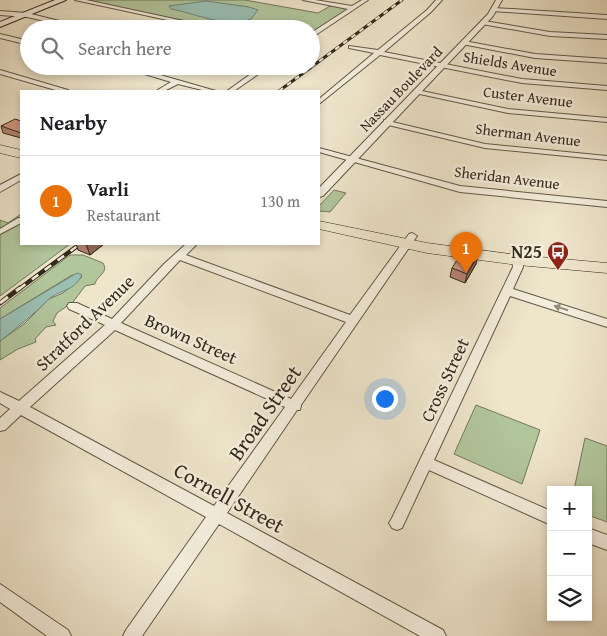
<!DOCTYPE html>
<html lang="en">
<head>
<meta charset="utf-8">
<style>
  :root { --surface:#fff; --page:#f6f6f6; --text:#202124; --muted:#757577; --line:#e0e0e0; --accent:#8f2418 }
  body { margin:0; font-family:"Gentium Book Plus",serif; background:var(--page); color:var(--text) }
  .controls { position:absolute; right:15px; bottom:15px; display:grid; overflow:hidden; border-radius:0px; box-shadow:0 2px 8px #0003 }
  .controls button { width:45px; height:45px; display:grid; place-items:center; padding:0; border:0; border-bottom:1px solid var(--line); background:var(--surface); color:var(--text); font:25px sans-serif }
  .you { position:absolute; left:384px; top:398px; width:18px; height:18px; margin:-12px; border:4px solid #fff; border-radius:50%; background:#1a73e8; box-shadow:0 0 0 8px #1a73e833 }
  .badge { display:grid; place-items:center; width:32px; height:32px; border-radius:50%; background:var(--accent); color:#fff; font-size:16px; font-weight:700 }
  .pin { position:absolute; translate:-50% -41px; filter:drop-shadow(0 1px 2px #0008) }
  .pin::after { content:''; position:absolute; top:26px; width:18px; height:15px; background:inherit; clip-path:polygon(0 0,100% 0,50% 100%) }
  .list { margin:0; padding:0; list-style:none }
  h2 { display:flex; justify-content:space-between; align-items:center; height:65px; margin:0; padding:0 20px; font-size:21px }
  h2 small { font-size:16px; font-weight:400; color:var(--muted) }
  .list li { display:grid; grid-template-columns:32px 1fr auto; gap:15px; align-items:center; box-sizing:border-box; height:90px; padding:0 20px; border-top:1px solid var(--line) }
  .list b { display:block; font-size:19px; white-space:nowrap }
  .list p { margin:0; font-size:16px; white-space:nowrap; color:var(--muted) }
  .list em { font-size:16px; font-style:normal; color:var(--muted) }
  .icon { flex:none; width:28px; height:28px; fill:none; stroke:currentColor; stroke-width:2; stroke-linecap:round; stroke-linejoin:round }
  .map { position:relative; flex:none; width:607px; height:636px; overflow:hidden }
  .search { position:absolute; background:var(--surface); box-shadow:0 2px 8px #0003; left:20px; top:20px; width:300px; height:55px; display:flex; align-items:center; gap:12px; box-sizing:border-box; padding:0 18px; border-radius:28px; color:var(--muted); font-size:19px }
  .panel { position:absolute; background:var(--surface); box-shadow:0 2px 8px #0003; left:20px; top:90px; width:300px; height:155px; border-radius:0px }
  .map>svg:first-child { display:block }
</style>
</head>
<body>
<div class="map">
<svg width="607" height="636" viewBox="0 0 607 636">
  <rect width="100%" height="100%" fill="#eee5cb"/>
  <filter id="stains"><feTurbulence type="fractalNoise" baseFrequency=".004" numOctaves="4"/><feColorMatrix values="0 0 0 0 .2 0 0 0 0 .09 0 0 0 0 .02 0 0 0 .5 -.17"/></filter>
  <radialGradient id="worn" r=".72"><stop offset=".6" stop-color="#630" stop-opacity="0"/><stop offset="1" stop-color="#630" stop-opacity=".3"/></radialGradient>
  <path fill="#b2c69c" stroke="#73785c" d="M78,0H245L318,13L332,5L352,8L311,33V29H217Z
    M334,190L346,193L330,212L319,211V206Z
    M21,214V244H70L0,296V220L8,223Z
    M70,255H83L103,263C109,273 97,275 95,284L85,286L73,302L57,313L53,321L56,325L46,327L35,339L36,342L18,349L0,360V341L24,324L49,299L63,293L82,277L72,275L0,319V308Z
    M476,405L540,430L522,484L454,454Z
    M585,438L607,446V522L588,515V490H574Z"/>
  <path fill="#9abfb3" stroke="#718376" d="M206,1L249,7L258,10L251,19C228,29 194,13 171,9L169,6Z
    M77,273L82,275C74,292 58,290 48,300C33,315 17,328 0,341V319Z"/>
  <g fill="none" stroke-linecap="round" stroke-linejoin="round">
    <g stroke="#625847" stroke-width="2">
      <path id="pedestrian" d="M18,218H21V223L0,234V229Z"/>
    </g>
    <g stroke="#625847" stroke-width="2">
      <path id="minor" d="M75,0H86L221,29H209Z
        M303,0H315L352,6L362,0H368L311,38V33L348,9Z
        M436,0H442L431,12L384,52L522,79L607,86V90L522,83L380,55L319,104V99L374,53L349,48V46L378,50L427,10Z
        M494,8L607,15V19L492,11Z
        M0,11L27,13L92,29H80L27,17L0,15Z
        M484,21L550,32L607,35V39L550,36L482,24Z
        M0,34L29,41V45L0,38Z
        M464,41L535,54L607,59V63L535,58L462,44L461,43Z
        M118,66H129L216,91H206L178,84L164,91H156L171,82Z
        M262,66H270L234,91H227Z
        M0,70L68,90L69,91H59L0,74Z
        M417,90L508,109L607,118V122L508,113L415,93V91Z
        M384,120L485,144L607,156V160L485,148L384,124Z
        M319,148L460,186L607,201V207L460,192L319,152Z
        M21,174V180L0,192V185Z
        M412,233L417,236L301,405L300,410H297L227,513L443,630L446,636H420L219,524L142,636H123L126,630L206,517L21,415L5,430L0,431V418L10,409L0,403V392L19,401L105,325L69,309L67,306L69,303H77L112,319L164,264L186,244H197L186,255L350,315L409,234ZM180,260L346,322L291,399L121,323ZM115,330L285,407L214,506L30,407Z
        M516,247L521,250L523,267L513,289L607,319V327L510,296L434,460L551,511V525L429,470L402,528L397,530L392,528L389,523L392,518L513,267L511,250Z
        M588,528L607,535V550L588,543Z
        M0,584L68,630L71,636H47L0,602Z"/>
    </g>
    <g stroke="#625847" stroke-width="2">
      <path id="tertiary" d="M496,0H502L493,16L323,196L319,197V188L488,14Z"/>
    </g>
    <g stroke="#34291b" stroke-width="2">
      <path id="secondary" d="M55,0H66L0,27V22Z"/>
    </g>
    <g stroke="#34291b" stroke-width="1">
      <path id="primary" d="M0,145L21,150V158L0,153Z
        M319,221L427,243L518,255L607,263V273L518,265L427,253L319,229Z"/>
    </g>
    <use href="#pedestrian" fill="#f4eedd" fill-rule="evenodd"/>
    <use href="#minor" fill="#f4eedd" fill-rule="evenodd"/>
    <use href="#tertiary" fill="#f4eedd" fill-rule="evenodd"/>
    <use href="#secondary" fill="#f4eedd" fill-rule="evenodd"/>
    <use href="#primary" fill="#eee5cb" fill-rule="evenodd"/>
    <g stroke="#34291b" stroke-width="3">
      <path id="rail-far2" d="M279,91L402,0"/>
    </g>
    <g stroke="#34291b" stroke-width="4.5">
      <path id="rail-far1" d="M19,289L80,244"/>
    </g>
    <g stroke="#34291b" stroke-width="5">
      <path id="rail" d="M0,303L20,288"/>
    </g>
    <use href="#rail-far2" stroke="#f4eedd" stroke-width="2" stroke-dasharray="5" stroke-linecap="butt"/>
    <use href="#rail-far1" stroke="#f4eedd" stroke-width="2.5" stroke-dasharray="8" stroke-linecap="butt"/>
    <use href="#rail" stroke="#f4eedd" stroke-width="3" stroke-dasharray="10" stroke-linecap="butt"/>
  </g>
  <path fill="#b58372" stroke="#34291b" d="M21,121V138L3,133L1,126Z
    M76,244H104L90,255L78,250Z
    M476,264L465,283L450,277L452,268Z"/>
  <path fill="#946a5c" stroke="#34291b" d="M86,244H104L90,255Z
    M478,255L476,264L465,283L467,274Z"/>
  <path fill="#d39884" stroke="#34291b" d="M15,119L21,121V133L1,126Z
    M461,254L478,255L467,274L452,268Z"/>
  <defs><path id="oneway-solid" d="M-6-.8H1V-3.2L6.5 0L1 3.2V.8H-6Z" transform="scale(1.25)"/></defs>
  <use fill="#948c7c" href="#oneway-solid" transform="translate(561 308) rotate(-162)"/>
  <defs>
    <g id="bus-pin" transform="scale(1.125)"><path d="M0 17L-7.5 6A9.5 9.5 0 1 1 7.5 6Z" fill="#8f2418" stroke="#f4eedd"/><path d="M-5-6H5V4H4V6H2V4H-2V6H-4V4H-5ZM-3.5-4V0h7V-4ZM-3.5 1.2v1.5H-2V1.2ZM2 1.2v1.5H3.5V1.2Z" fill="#fff"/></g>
  </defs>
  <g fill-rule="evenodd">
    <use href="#bus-pin" x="558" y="252"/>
  </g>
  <g text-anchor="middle" stroke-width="5" stroke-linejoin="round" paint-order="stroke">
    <g font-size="15" fill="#34291b" stroke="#f4eedd">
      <text transform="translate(510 64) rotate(9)" y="5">Shields Avenue</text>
      <text transform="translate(401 89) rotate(-46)" y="5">Nassau Boulevard</text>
      <text transform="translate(528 97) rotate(7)" y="5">Custer Avenue</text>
      <text transform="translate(528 135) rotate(7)" y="5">Sherman Avenue</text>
      <text transform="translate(507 178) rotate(7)" y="5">Sheridan Avenue</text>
    </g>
    <g font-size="18" font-weight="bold" fill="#34291b" stroke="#f4eedd" text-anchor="end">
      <text x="542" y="258">N25</text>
    </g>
    <g font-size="18" fill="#34291b" stroke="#f4eedd">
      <text transform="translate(85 323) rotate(-44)" y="6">Stratford Avenue</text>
      <text transform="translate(191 339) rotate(24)" y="6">Brown Street</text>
      <text transform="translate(445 380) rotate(-65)" y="6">Cross Street</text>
    </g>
    <g font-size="21" fill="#34291b" stroke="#f4eedd">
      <text transform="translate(265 413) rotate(-55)" y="7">Broad Street</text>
      <text transform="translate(229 498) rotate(29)" y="7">Cornell Street</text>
    </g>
  </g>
  <rect width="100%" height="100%" filter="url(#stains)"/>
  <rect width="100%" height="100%" fill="url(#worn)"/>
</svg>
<div class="controls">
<button>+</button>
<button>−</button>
<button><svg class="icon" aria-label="layers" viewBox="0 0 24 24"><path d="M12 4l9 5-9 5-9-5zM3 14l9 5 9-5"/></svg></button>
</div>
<div class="you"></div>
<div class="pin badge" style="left:466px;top:273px;background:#e8710a">1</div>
<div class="search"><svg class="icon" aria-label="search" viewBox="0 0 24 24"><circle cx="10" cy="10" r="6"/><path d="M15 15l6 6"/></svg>Search here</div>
<section class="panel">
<h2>Nearby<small></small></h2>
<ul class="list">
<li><span class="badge" style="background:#e8710a">1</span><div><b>Varli</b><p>Restaurant</p></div><em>130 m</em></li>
</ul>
</section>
</div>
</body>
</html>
